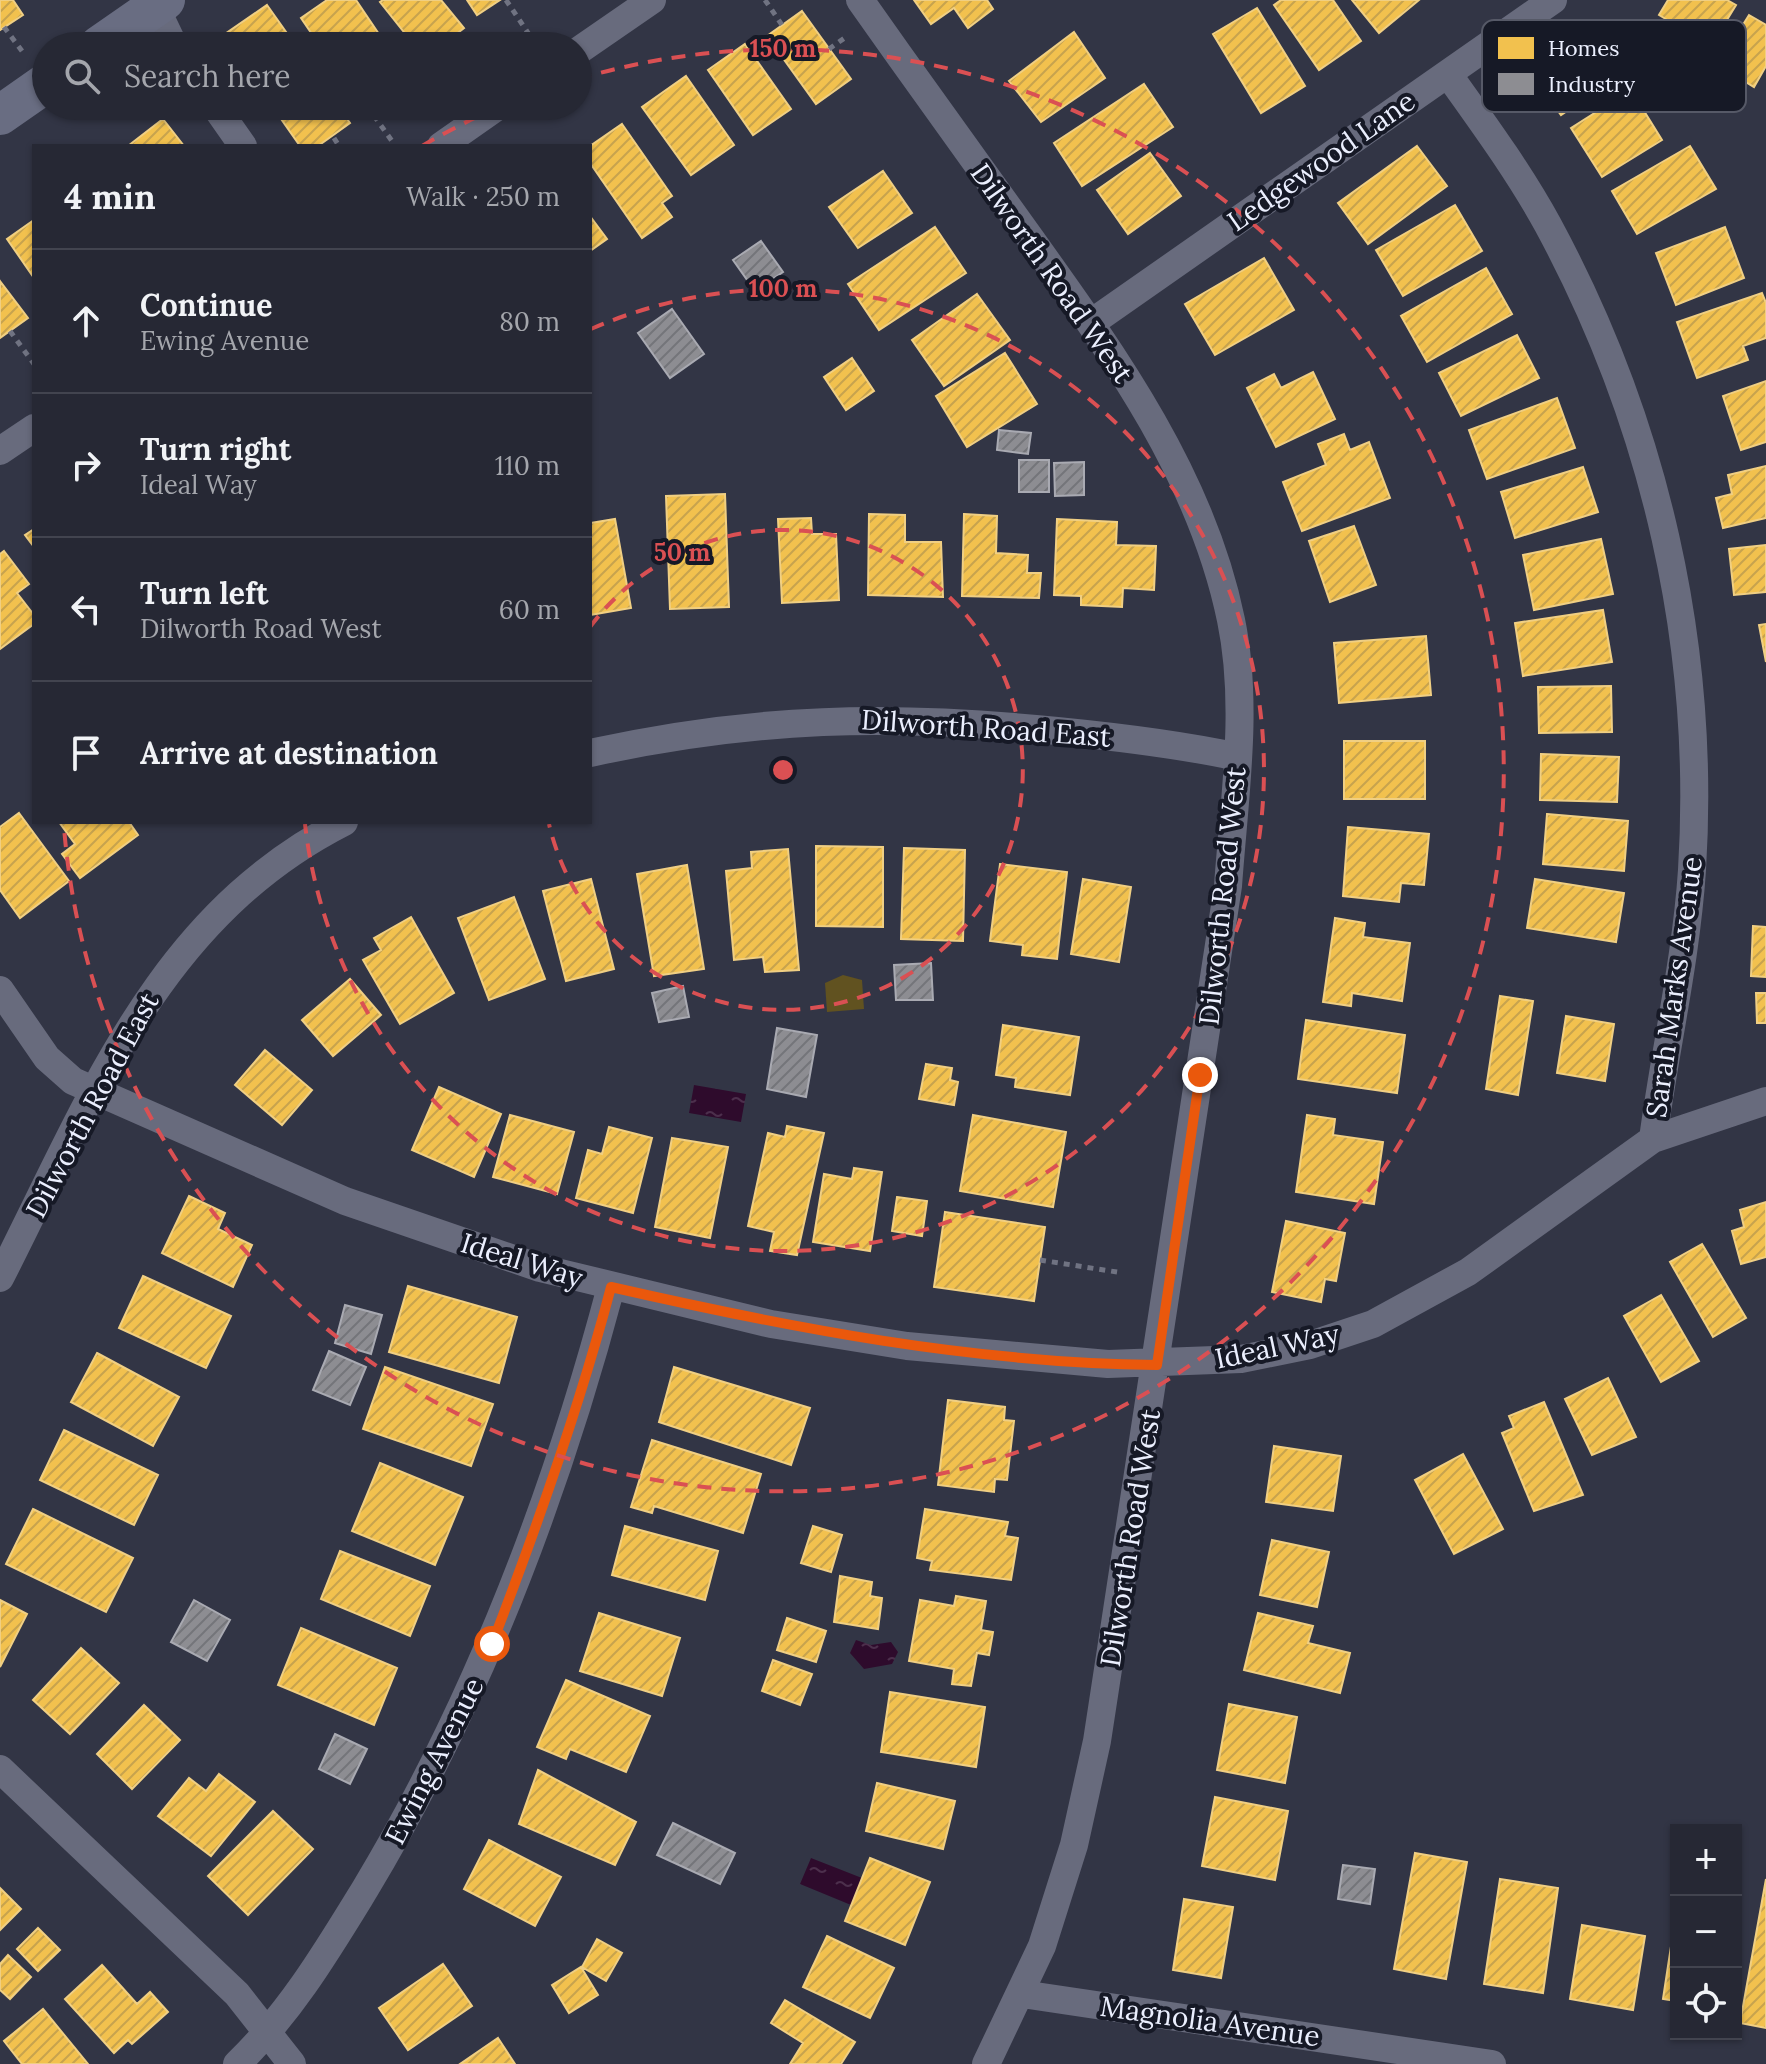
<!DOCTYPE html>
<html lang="en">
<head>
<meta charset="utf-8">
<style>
  :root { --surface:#262834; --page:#323440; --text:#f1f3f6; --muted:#a4a6ac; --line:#42444f }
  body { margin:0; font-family:Lora,serif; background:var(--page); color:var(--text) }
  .controls { position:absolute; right:24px; bottom:24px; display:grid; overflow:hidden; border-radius:0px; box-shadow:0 2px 6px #0004 }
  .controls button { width:72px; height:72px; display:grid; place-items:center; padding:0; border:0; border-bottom:2px solid var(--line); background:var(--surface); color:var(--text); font:40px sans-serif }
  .stop { position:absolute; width:24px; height:24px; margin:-18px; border:6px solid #ea580c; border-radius:50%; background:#fff }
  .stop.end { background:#ea580c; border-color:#fff; box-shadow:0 2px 8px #0008 }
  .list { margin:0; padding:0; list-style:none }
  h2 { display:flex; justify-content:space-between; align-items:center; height:104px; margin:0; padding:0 32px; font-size:34px }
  h2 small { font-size:26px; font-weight:400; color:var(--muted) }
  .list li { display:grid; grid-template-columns:52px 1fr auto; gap:24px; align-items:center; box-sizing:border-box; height:144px; padding:0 32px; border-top:2px solid var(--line) }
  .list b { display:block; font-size:30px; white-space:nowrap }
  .list p { margin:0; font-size:26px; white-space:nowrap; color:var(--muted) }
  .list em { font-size:26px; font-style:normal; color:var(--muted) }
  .icon { flex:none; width:44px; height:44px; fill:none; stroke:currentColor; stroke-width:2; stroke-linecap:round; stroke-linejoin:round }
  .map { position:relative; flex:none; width:1766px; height:2064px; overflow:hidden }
  .search { position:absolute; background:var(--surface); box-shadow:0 2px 6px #0004; left:32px; top:32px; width:560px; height:88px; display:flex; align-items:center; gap:20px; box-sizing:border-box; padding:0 28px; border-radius:44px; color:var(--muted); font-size:30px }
  .panel { position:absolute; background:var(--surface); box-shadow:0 2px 6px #0004; left:32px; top:144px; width:560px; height:680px; border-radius:0px }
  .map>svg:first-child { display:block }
</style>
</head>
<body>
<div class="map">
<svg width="1766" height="2064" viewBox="0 0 1766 2064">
  <defs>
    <pattern id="water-ripples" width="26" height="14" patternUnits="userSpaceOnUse" patternTransform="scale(2)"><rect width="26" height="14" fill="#2e0b2c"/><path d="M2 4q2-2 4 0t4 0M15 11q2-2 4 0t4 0" fill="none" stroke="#4c2f4c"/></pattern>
    <pattern id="homes-hatch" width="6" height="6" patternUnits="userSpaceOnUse" patternTransform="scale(2)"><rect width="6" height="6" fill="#f2c14e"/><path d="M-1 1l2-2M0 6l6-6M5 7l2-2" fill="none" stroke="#c7a34e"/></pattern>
    <pattern id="industry-hatch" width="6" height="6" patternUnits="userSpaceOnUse" patternTransform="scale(2)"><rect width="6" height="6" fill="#8d8d92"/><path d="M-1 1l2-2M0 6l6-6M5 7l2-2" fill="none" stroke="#74757a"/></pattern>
  </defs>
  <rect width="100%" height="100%" fill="#323545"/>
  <path fill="#615220" d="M843,975L862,980L864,1009L827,1012L825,983Z"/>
  <path fill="url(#water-ripples)" d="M694,1085L746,1094L741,1122L689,1113Z
    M856,1640L871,1645L891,1642L898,1652L892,1664L864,1669L850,1653Z
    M811,1858L862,1878L851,1905L800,1884Z"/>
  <path fill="url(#homes-hatch)" stroke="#f0cf83" stroke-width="2" d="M0,0H13L23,15L0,30Z
    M327,0H356L387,46H320L301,18Z
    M383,0H441L464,28L441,46H415L380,2Z
    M467,0H500L477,15Z
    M914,0H987L993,9L968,28L954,8L931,24Z
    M1281,0H1333L1361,41L1319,70L1274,5Z
    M1352,0H1419L1379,33Z
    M1668,0H1727L1736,5L1711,46L1659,15Z
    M267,5L296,46H230L222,36Z
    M1257,8L1305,86L1261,113L1213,34Z
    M802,11L851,79L816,104L767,36Z
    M1749,15L1766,25V66L1754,87L1718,65Z
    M1597,27L1627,70L1561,115L1531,73Z
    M1074,32L1105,78L1041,122L1009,81Z
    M745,44L791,109L753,135L708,70Z
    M686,76L734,145L691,175L642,107Z
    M1144,84L1173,127L1082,186L1054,143Z
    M1631,90L1662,140L1602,177L1571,128Z
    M272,106H338L350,123L318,146H300Z
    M163,119L184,146H128Z
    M622,124L672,196L662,203L672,217L642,238L590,163V146Z
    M1417,146L1447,186L1368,244L1338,203Z
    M1690,146L1716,189L1637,234L1612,191Z
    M1150,153L1181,196L1128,234L1097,190Z
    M883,171L912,213L858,248L829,207Z
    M1455,205L1482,251L1403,296L1376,250Z
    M590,216L607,239L590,251Z
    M34,220V278L7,239Z
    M935,227L966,273L879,330L848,284Z
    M1725,227L1744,278L1676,305L1656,253Z
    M1264,258L1294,310L1215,355L1185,304Z
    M1486,268L1512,314L1427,362L1401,316Z
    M0,281L28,318L0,338Z
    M1762,293L1766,303V338L1743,346L1748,360L1697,378L1677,322Z
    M977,294L1010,340L944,386L912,340Z
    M1517,335L1539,378L1461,416L1439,373Z
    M1005,353L1037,404L967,447L936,396Z
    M852,358L874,391L846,410L824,377Z
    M1313,372L1335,419L1276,447L1247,388L1274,374L1281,388Z
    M1766,381V442L1741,450L1723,396Z
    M1557,398L1575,448L1487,479L1469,430Z
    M1344,434L1350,450L1369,442L1390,498L1302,531L1283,482L1326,465L1318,444Z
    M1766,466V518L1723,528L1716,498L1732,494L1728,475Z
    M1583,467L1598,512L1515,538L1501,492Z
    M725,494L729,607L670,609L666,496Z
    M869,514L905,515V542H941L943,597L868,595Z
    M964,514L997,516L996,553L1028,555L1027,573H1041L1039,598L962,596Z
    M811,518L812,534H836L839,600L782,603L778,519Z
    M615,519L631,608L590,615V523Z
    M1057,519L1117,522L1116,545L1156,546L1154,590L1123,588L1122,607L1081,605V596L1054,595Z
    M1354,526L1376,585L1330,602L1309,541Z
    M34,529V547L25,535Z
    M1601,539L1613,594L1534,610L1523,555Z
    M1766,545V592L1734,595L1729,549Z
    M4,551L29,584L17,593L34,615V624L0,649V554Z
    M1603,610L1612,662L1523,676L1515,623Z
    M1766,624V662L1759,625Z
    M1426,636L1431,695L1339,703L1334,643Z
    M1611,686L1612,732L1539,733L1538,687Z
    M1344,741H1425V799H1344Z
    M1541,754L1619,757L1617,802L1540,800Z
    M19,813L69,881L20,918L0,890V827Z
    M1547,814L1628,821L1624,871L1543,864Z
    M59,822H129L138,835L80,878L62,854L75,844Z
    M1348,827L1429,834L1424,885L1401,883L1399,902L1343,896Z
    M816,846L883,847V927L816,926Z
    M904,848L965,850L963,941L901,939Z
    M788,849L799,970L765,972L763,957L734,960L726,871L752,868L751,852Z
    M1000,864L1067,872L1057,959L1022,955L1023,945L990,941Z
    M687,865L704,969L654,976L637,874Z
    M591,879L614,969L566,981L543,891Z
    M1083,879L1131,887L1119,962L1071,954Z
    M1535,879L1624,893L1616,942L1527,928Z
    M514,897L545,979L489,1000L458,918Z
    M411,917L454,993L400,1024L363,960L381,950L374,938Z
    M1335,918L1365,923L1363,937L1410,943L1402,1001L1352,993L1351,1006L1323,1002Z
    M1753,926L1766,927V977L1751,976Z
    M350,979L381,1015L333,1056L302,1020Z
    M1756,993H1766V1023H1757Z
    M1500,996L1533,1001L1518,1095L1486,1089Z
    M1566,1016L1614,1024L1605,1081L1557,1073Z
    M1306,1020L1405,1035L1397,1093L1298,1079Z
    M1003,1025L1079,1037L1070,1095L1015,1087L1016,1078L996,1075Z
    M265,1050L312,1090L282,1125L235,1085Z
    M926,1064L952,1068L950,1080L958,1082L954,1105L919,1099Z
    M439,1087L501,1114L474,1177L412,1150Z
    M510,1115L574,1132L557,1194L493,1177Z
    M973,1115L1066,1132L1053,1207L960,1191Z
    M1307,1115L1335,1119L1333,1135L1383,1142L1374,1204L1296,1192Z
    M787,1126L824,1133L797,1255L770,1251L774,1232L748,1226L768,1133L785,1137Z
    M609,1127L652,1138L633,1213L576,1198L588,1150L602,1154Z
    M672,1138L728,1147L710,1238L655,1227Z
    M854,1168L882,1172L870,1251L813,1242L824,1174L852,1179Z
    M189,1196L225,1213L218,1229L252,1245L233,1287L162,1253Z
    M897,1197L927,1201L922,1236L892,1231Z
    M1766,1202V1257L1741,1264L1732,1231L1744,1227L1740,1210Z
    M945,1212L1045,1227L1034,1301L934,1287Z
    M1286,1221L1345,1233L1336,1281L1325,1279L1321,1302L1272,1292Z
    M1702,1244L1746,1318L1713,1337L1670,1262Z
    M143,1276L231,1316L206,1368L119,1328Z
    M408,1286L517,1317L499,1383L389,1352Z
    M1661,1295L1699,1361L1661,1382L1624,1316Z
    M97,1353L179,1397L153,1446L71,1402Z
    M385,1367L493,1404L471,1466L363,1429Z
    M674,1367L810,1408L791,1465L659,1422Z
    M1608,1378L1636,1437L1592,1455L1565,1399Z
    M948,1400L1005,1407L1004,1420L1014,1421L1007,1480L995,1479L994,1492L938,1485Z
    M1544,1402L1583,1495L1534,1511L1502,1433L1514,1428L1509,1416Z
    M64,1430L158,1475L134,1525L40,1480Z
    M652,1440L761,1474L743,1533L654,1506L652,1513L631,1507Z
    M1274,1446L1341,1456L1333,1511L1266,1502Z
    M1463,1454L1503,1529L1454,1554L1415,1480Z
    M380,1463L463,1497L435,1565L352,1531Z
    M33,1509L133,1558L106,1612L6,1564Z
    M925,1509L1008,1522L1005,1536L1018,1538L1011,1580L930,1570L932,1561L917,1558Z
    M625,1526L718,1551L705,1600L612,1575Z
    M813,1526L842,1535L831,1572L801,1563Z
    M1272,1540L1329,1552L1317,1607L1260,1595Z
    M340,1551L430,1586L410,1636L321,1599Z
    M840,1576L872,1582L870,1596L882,1598L878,1629L834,1622Z
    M956,1596L986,1601L981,1630L993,1632L989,1655L977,1653L971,1686L952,1684L954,1669L909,1661L920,1600L954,1606Z
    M0,1600L27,1614L0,1667Z
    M599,1613L680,1638L662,1696L580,1671Z
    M1258,1613L1313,1626L1308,1643L1350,1653L1340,1693L1244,1670Z
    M787,1618L826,1631L816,1662L777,1650Z
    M301,1628L397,1668L374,1725L278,1685Z
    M81,1648L119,1683L70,1734L33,1700Z
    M773,1660L812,1674L800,1705L762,1691Z
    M566,1680L650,1716L626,1772L570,1749L566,1759L537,1747Z
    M890,1692L985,1707L976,1767L881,1752Z
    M1229,1704L1297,1717L1285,1783L1217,1770Z
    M144,1705L180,1740L132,1789L97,1754Z
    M538,1770L636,1822L615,1865L519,1824Z
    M219,1774L255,1802L211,1856L158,1816L189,1778L206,1791Z
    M877,1783L955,1801L943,1849L866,1831Z
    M1215,1797L1288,1811L1275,1880L1202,1866Z
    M273,1811L313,1849L248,1915L208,1876Z
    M489,1840L561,1877L535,1926L464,1889Z
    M1415,1853L1467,1862L1446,1979L1394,1969Z
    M870,1858L930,1882L905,1945L845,1921Z
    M1500,1879L1558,1888L1543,1993L1484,1984Z
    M1766,1879V2028L1740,2023Z
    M0,1888L21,1909L0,1930Z
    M1184,1899L1233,1907L1221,1978L1173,1970Z
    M1675,1920L1676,1921V2001L1663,1999Z
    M1582,1925L1645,1936L1633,2010L1570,1999Z
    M38,1928L60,1950L38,1971L17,1949Z
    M827,1936L894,1968L870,2018L803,1987Z
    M597,1939L622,1953L606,1981L582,1967Z
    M8,1955L31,1977L10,1999L0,1990V1964Z
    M443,1964L472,2006L408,2050L379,2008Z
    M102,1965L137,2004L150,1992L168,2012L132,2044L128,2040L114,2053L65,1999Z
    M581,1967L598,1995L569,2013L552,1985Z
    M785,2000L855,2042L841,2064H790L803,2043L771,2023Z
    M43,2009L88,2064H22L4,2041Z
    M498,2038L515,2064H460Z"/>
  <path fill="url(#industry-hatch)" stroke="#a9aab2" stroke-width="2" d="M761,241L783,272L755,291L733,260Z
    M672,309L704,354L670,378L638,333Z
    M999,430L1031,433L1028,454L997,450Z
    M1019,460H1049V492H1019Z
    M1084,462V495L1055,496L1054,463Z
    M931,963L933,1000H896L894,965Z
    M683,986L689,1017L659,1022L652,993Z
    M777,1028L817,1035L806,1097L767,1089Z
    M345,1305L382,1315L371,1354L335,1343Z
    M329,1351L366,1367L350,1405L313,1390Z
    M194,1600L230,1620L207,1661L171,1642Z
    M335,1734L367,1749L350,1784L319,1769Z
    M673,1823L735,1853L720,1884L657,1855Z
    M1343,1865L1375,1869L1370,1904L1338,1899Z"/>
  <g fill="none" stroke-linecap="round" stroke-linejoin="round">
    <path stroke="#707382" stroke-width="5" stroke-dasharray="6 6" stroke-linecap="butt" d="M506,0L534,42
      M765,0L782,25
      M4,27L25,55
      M445,43L446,46
      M829,49L846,37
      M367,106L392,141
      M334,138L339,146
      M10,331L34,364
      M1040,1260L1123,1273"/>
    <path stroke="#686b7d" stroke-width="28" d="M152,0L174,46
      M860,0C917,81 975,161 1033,242C1116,358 1202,478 1231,620C1249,706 1234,800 1228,886L1097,1741L1074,1845L1042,1946L986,2064
      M578,51L652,0
      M1448,74C1483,123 1519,172 1548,225C1655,423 1706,645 1692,870C1686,961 1665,1049 1653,1139
      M215,106L243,146
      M441,146L498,106
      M1091,323L1553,0
      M0,451L34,428
      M590,753C754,717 891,714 1057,731C1118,737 1178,744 1238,757
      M0,990L47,1058L73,1081L345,1201L540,1268L771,1324L907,1346L1108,1364L1241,1359L1310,1345L1373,1324L1468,1272L1653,1139L1766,1101
      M0,1278C90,1102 157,917 344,822
      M0,1769L237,1994L292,2064
      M1022,1994L1492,2064
      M237,2064C290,2013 327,1951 365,1889C478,1701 555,1498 611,1287"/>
    <path stroke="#696d82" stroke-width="40" d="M99,46L165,0
      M0,115L46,83"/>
  </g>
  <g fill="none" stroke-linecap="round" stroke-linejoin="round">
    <path stroke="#ea580c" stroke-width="10" d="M492,1644C537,1527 579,1409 611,1287C791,1328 972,1363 1157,1365L1200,1075"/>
  </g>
  <g fill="none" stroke="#da5053" stroke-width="4" stroke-dasharray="14 10">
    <path d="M590 627A240 240 0 1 1 549 824"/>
    <path d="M591 329A481 481 0 1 1 305 824"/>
    <path d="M422 146A721 721 0 0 1 501 106M578 79A721 721 0 1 1 64 827"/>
  </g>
  <g text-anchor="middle" stroke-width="8" stroke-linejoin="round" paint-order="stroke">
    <g font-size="28" fill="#ebeffe" stroke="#161926">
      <text transform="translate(1321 161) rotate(-35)" y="10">Ledgewood Lane</text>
      <text transform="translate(1052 273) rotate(55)" y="10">Dilworth Road West</text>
      <text transform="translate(986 728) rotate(4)" y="10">Dilworth Road East</text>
      <text transform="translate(1222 896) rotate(-84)" y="10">Dilworth Road West</text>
      <text transform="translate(1674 987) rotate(-82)" y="10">Sarah Marks Avenue</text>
      <text transform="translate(92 1105) rotate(-62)" y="10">Dilworth Road East</text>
      <text transform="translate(522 1260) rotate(17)" y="10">Ideal Way</text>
      <text transform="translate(1277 1346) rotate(-12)" y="10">Ideal Way</text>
      <text transform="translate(1130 1538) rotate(-81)" y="10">Dilworth Road West</text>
      <text transform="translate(434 1761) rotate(-63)" y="10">Ewing Avenue</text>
      <text transform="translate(1210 2021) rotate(8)" y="10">Magnolia Avenue</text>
    </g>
  </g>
  <rect x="1482" y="20" width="264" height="92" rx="12" fill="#161926" stroke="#565967" stroke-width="2"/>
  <rect x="1498" y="37" width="36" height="22" fill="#f2c14e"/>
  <rect x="1498" y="73" width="36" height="22" fill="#8d8d92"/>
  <g font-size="22" fill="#ebeffe">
    <text x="1548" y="56">Homes</text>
    <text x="1548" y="92">Industry</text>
  </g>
  <circle cx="783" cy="770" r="12" fill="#da5053" stroke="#161926" stroke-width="4"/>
  <g font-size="24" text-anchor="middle" font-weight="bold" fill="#da5053" stroke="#161926" stroke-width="8" stroke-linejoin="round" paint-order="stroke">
    <text x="783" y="57">150 m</text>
    <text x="783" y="297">100 m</text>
    <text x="682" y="561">50 m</text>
  </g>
</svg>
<div class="controls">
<button>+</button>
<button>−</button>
<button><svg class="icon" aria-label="locate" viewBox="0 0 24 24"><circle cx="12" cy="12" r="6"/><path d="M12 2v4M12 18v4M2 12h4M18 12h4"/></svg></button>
</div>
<div class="stop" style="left:492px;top:1644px"></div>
<div class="stop end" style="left:1200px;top:1075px"></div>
<div class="search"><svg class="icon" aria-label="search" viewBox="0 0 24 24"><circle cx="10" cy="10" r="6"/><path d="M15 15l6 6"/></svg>Search here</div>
<section class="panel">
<h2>4 min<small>Walk · 250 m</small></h2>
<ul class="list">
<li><svg class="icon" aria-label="ahead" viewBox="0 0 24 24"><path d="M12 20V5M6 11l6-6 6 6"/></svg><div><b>Continue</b><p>Ewing Avenue</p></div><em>80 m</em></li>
<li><svg class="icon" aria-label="right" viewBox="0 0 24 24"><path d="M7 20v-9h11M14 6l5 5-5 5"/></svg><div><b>Turn right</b><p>Ideal Way</p></div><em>110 m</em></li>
<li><svg class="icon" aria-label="left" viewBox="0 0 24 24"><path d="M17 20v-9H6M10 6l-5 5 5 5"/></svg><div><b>Turn left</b><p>Dilworth Road West</p></div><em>60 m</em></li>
<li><svg class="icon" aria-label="arrive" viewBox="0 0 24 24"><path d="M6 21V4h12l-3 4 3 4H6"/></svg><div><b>Arrive at destination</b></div></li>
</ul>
</section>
</div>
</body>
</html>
